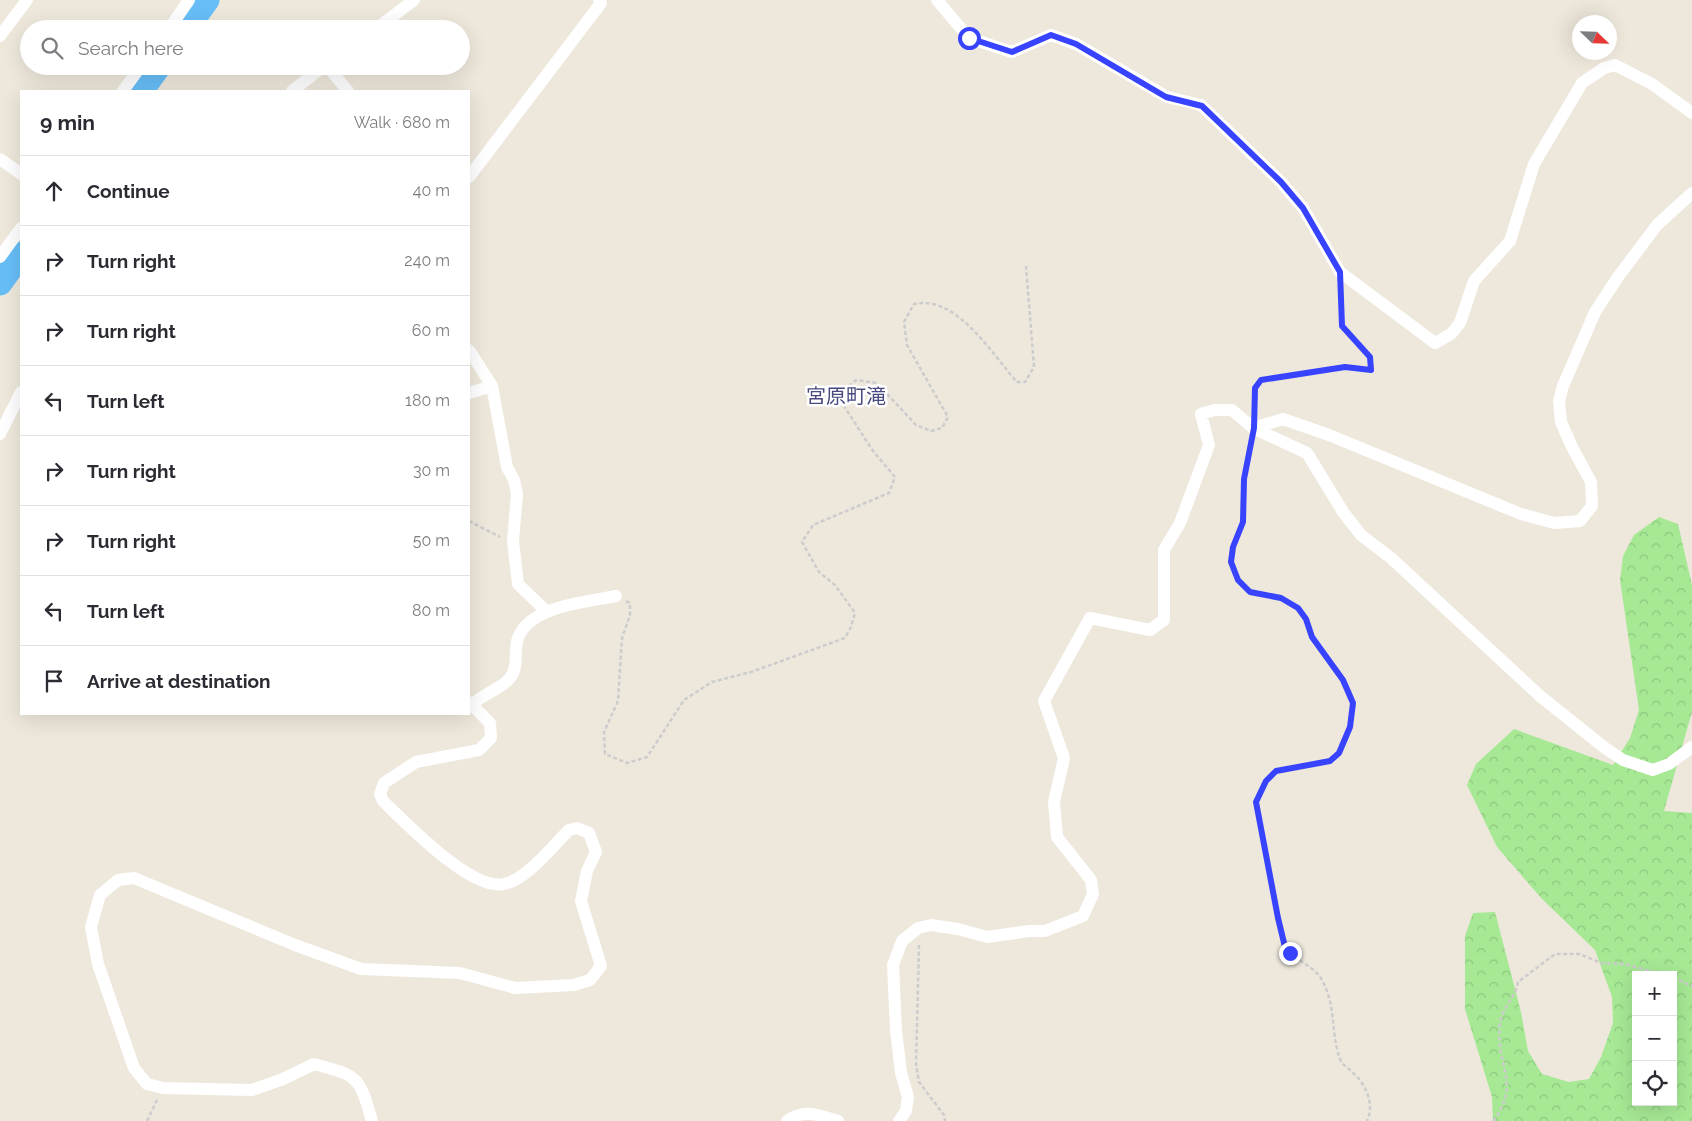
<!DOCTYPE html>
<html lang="en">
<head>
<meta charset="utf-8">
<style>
  :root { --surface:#fff; --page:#f7f7f7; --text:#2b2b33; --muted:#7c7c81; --line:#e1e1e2 }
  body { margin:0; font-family:Raleway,"Noto Sans JP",sans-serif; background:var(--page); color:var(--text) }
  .controls { position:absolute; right:15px; bottom:15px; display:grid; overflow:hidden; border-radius:0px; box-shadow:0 5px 20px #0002 }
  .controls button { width:45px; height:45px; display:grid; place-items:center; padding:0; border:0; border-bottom:1px solid var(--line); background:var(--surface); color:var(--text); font:25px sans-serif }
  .compass { position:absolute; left:1572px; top:15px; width:45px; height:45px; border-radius:50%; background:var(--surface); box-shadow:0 5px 20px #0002; rotate:113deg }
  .stop { position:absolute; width:15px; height:15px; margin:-11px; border:4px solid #3743ff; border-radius:50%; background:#fff }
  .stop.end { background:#3743ff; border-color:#fff; box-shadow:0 1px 5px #0008 }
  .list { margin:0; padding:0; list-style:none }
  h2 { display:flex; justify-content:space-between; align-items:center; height:65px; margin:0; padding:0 20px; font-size:21px }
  h2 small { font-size:16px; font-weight:400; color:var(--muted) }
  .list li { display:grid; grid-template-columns:32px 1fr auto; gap:15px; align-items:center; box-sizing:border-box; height:70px; padding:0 20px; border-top:1px solid var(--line) }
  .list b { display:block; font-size:19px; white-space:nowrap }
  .list em { font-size:16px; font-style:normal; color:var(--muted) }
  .icon { flex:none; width:28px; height:28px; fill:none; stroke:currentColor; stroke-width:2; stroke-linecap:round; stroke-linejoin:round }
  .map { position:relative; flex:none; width:1692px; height:1121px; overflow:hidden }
  .search { position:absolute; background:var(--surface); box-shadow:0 5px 20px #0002; left:20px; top:20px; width:450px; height:55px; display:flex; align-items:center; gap:12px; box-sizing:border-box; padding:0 18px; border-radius:28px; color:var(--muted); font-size:19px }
  .panel { position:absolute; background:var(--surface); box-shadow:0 5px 20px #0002; left:20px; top:90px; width:450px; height:625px; border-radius:0px }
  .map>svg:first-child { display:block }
</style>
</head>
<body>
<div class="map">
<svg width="1692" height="1121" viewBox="0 0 1692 1121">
  <defs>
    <pattern id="forest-crowns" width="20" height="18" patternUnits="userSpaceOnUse" patternTransform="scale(1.25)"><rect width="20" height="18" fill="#a6e894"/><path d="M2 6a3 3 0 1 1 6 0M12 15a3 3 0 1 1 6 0" fill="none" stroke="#8fc780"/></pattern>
  </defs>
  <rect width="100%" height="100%" fill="#eee8dc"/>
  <path fill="url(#forest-crowns)" fill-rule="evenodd" d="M1659,517L1678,524L1692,585V712L1664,811L1692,813V1121H1493L1492,1097L1465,1009V936L1473,913L1495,912L1521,1012L1528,1051L1542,1074L1569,1082L1589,1079L1601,1057L1613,1023L1612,997L1595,950L1542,899L1497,847L1467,785L1476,764L1514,729L1613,765L1630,738L1639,710L1620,580L1623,556L1634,535ZM1636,975H1673V1102H1636Z"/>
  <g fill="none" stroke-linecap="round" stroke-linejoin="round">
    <path stroke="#67bef7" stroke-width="25" d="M186,29L207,0
      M141,91L159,66
      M0,283L21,254"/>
    <path stroke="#ccc" stroke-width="2.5" stroke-dasharray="4 2.5" stroke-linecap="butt" d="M1253,411L1255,388L1261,380L1345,367L1371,369L1370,357L1342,326L1341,288
      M1251,441C1249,453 1245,466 1244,478C1242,492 1245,507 1243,520C1241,535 1227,548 1232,564C1243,604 1268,587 1296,607C1306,614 1307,626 1312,636C1328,668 1361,686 1350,727C1340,764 1325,762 1291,768C1287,769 1280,769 1276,771C1266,777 1261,791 1256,802L1285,947C1294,960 1312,965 1320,977C1337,1003 1330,1032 1340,1059C1342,1065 1349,1068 1353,1073C1366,1084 1375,1105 1367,1121
      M469,521L500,537
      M626,601L630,603V615L622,638L618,701L604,732L605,754L627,763L647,757L684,700L712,682L751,672L845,638L851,627L855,613L835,585L819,572L802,542L813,525L889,493L895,477L873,451L842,403L844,390L856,380L877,383L916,425L931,431L942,428L948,417L907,345L904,322L914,304C957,294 993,356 1017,382H1025L1034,367L1026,266
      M919,945L916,1064L919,1082L944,1115L945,1121
      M1673,977L1692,986
      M147,1121L157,1100
      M1493,1121C1522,1084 1495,1065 1500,1024C1501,1009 1516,997 1518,982L1555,954H1580L1601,963L1624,964L1666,975"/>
    <path stroke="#fff" stroke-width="12" d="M937,0L969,38L1012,52L1051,35L1076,44L1167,97L1201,105L1281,182L1303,208L1340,272L1435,343L1451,334L1460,323L1474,281L1510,241L1534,164L1582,83L1604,68L1615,65L1652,84L1692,113
      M169,29L189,0
      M376,29L414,0
      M0,36L27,0
      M327,66L348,91
      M123,91L141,66
      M292,91L324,66
      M0,159L21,174
      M469,177L601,3L599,0
      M0,257L21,228
      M469,350L492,386L507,467L514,480L517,494L513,541L518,584L546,611
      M469,393L492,386
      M1253,428L1283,419L1329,435L1521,514L1554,523L1580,521L1592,506L1591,482L1572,447L1561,422L1559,401L1563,386L1595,312L1618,277L1657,225L1692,193
      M0,434L21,392
      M472,705C482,694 501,689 509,679C520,667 513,652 518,638C529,606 587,602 616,596
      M372,1121C359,1076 359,1076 314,1064L283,1079L252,1090L163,1088L147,1084L134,1068L98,964L91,927L100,895L118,880L134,878L295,945L361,969L460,973L515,988L574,985L590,980L601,966L581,901L587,871L596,852L589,833L577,828L569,830C553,846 526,880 504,884C471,891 407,824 383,801L380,794L384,783L416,762L479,750L491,738L490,723L469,702
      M787,1121C804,1108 819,1115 838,1121
      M899,1121L906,1111L908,1097L901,1073L896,1030L893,965L902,941L918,928L931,925L958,929L987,937L1029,931H1045L1083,916L1093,894L1091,880L1057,837L1054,802L1064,758L1044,701L1090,618L1150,630L1164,620V550L1180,523L1209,445L1201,414L1214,410H1232L1253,428L1307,453L1343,512L1361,535L1391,558L1540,696L1605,748L1623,760L1653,770L1669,764L1692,747"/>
  </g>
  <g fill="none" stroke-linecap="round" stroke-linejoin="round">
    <path stroke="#3743ff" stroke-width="6" d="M969,38L1012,52L1051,35L1076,44L1166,97L1202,106L1281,182L1303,208L1340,272L1342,326L1370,357L1371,370L1345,367L1261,380L1255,388L1254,428L1244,479L1243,522L1233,547L1231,562L1238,580L1250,592L1281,598L1298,608L1306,619L1312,637L1343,680L1353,703L1350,727L1339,753L1330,761L1276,771L1266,781L1256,802L1278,918L1285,947L1290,953"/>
  </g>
  <g text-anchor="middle" stroke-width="5" stroke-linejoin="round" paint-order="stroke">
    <g font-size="20" fill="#484a7f" stroke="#fff">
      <text x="846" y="403">宮原町滝</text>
    </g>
  </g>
</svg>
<div class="controls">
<button>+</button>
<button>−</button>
<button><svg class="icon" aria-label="locate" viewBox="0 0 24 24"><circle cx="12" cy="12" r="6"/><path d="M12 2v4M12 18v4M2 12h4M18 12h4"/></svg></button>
</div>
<svg class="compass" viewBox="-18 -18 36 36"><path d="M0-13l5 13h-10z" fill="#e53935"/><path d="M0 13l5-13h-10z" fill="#7c7c81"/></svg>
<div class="stop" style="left:969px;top:38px"></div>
<div class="stop end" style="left:1290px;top:953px"></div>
<div class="search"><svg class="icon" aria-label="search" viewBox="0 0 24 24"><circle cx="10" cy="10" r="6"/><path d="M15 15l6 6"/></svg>Search here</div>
<section class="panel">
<h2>9 min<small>Walk · 680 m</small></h2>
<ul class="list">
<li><svg class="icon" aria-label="ahead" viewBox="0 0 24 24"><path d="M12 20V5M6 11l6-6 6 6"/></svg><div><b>Continue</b></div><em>40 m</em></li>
<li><svg class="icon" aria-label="right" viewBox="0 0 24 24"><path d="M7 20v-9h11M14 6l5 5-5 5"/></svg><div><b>Turn right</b></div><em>240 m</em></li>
<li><svg class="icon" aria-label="right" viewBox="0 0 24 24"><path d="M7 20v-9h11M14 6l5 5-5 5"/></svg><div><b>Turn right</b></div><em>60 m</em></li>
<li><svg class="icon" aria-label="left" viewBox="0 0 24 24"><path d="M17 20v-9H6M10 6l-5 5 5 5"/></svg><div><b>Turn left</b></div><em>180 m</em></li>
<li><svg class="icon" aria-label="right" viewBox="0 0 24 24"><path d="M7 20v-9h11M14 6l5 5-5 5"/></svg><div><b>Turn right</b></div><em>30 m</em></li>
<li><svg class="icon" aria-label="right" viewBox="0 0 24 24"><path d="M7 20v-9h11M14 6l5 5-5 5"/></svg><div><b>Turn right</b></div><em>50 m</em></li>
<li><svg class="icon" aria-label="left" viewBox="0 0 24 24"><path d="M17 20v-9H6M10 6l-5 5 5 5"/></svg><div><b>Turn left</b></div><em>80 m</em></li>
<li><svg class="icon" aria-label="arrive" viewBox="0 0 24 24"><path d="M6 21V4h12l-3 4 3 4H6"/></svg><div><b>Arrive at destination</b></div></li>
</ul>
</section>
</div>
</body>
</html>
